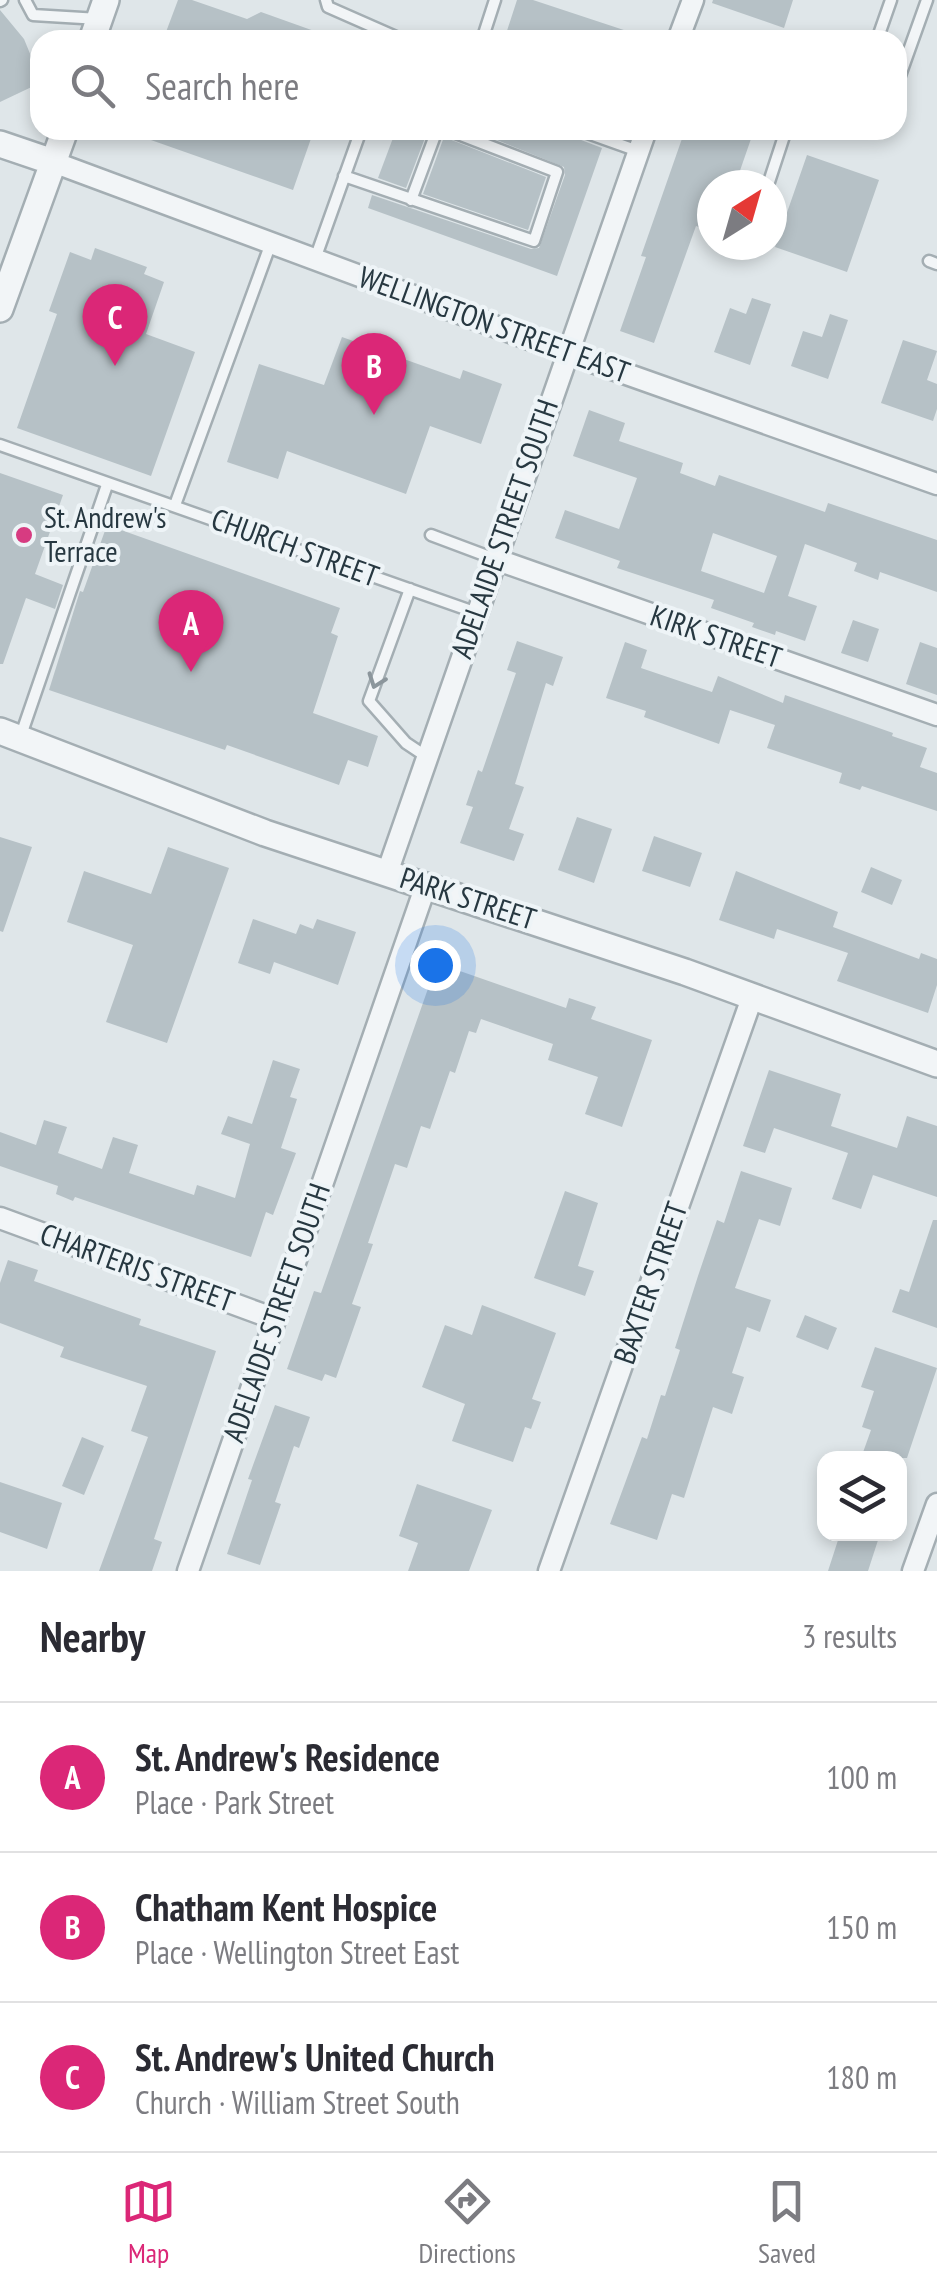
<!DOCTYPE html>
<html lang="en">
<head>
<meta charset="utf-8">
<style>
  :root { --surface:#fff; --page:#f7f7f7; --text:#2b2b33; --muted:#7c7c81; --line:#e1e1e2; --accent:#db2777 }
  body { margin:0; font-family:"PT Sans Narrow",sans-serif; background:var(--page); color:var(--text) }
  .controls { position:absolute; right:30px; bottom:30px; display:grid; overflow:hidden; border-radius:20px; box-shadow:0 5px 15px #0003 }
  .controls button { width:90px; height:90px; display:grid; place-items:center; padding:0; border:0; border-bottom:2px solid var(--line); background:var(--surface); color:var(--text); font:50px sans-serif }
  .compass { position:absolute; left:697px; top:170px; width:90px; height:90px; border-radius:50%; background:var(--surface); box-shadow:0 5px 15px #0003; rotate:37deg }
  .you { position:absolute; left:435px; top:965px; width:35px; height:35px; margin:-25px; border:8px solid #fff; border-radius:50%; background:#1a73e8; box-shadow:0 0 0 15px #1a73e833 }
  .badge { display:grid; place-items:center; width:65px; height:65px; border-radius:50%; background:var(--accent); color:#fff; font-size:32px; font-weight:700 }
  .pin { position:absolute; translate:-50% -82px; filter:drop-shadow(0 2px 5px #0008) }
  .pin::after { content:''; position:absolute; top:52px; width:35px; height:30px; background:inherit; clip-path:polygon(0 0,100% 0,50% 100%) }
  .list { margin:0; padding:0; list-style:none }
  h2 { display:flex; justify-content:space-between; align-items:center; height:130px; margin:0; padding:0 40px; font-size:42px }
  h2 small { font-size:32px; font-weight:400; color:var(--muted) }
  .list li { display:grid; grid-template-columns:65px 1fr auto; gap:30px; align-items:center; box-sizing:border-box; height:150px; padding:0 40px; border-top:2px solid var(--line) }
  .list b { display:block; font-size:38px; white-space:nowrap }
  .list p { margin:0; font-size:32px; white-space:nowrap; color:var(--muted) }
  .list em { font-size:32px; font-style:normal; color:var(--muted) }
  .icon { flex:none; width:55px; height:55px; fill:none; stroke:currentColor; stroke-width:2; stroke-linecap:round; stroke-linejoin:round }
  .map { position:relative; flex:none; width:937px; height:1571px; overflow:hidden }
  .search { position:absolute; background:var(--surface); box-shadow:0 5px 15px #0003; left:30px; right:30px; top:30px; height:110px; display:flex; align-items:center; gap:25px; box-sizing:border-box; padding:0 35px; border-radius:30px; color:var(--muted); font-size:38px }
  .sheet { height:580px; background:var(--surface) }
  nav { display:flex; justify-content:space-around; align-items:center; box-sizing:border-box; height:140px; border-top:2px solid var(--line); background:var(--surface); font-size:28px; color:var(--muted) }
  nav a { display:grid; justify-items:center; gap:5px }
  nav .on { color:var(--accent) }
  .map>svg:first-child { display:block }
</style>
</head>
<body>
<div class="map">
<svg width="937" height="1571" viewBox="0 0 937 1571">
  <rect width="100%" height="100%" fill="#dfe6e9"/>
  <path fill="#b6c1c6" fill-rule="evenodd" d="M178,0H192L247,19L261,12L331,37L330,40H163Z
    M517,0H533L642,36L641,40H504Z
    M713,0H793L784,28L712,3Z
    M0,10L24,39L40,78V83L0,102Z
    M131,130H314L293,190L131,133Z
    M396,130H428L406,188L378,178Z
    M472,130H566L576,138L602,148L557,276L368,208L372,195L531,249L539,248L565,175L564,167Z
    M685,130H734L752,136L735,185H712V232L696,226L654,343L620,331L646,257L641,256Z
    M444,137L546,177L528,230L423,194Z
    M807,155L879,180L847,272L775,247Z
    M95,248L147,267L144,274L164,282L146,334L195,352L151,476L17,428L57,314L49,311L70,252L91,260Z
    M752,298L771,304L750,365L714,352L730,308L746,314Z
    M830,314L848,320L828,379L791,366L803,331L822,337Z
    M342,337L460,379L463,370L502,384L481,444L430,426L406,494L287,451L278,479L227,462L259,364L324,385Z
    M903,340L937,351L927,380L937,384V409L933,421L881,403Z
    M589,410L625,423L619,441L683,463L680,473L715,486L719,475L825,512L828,503L937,540V592L880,572L878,580L854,571L857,563L805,544L788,596L817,606L805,641L776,631L775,635L752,627L754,623L711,608L714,600L617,568L620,561L555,538L565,510L619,529L637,478L573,456ZM713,533L777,556L764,593L701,571Z
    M0,473L63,495L35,574L63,585L55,609L26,598L3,664H0Z
    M107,525L340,608L331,633L338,636L313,713L378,736L368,767L348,760L339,785L227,745L225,750L49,690L80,591L83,592Z
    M853,620L879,629L868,662L841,653Z
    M517,641L563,657L553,686L546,683L515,784L524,787L509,829L524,834L514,861L460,843L473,807L466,805L478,770L482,772L516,673L507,670Z
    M625,642L647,650L641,668L712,692L718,676L783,703L785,695L893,733L892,736L927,748L920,767L937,773V811L862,786L860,790L839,783L842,773L767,748L775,725L730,710L719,744L644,717L646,711L606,698Z
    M920,642L937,648V695L906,684Z
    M577,817L612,829L594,883L558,870Z
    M654,836L702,853L690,887L642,871Z
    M0,837L32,847L3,932L0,931Z
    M168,847L229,868L167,1043L106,1022L133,945L67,922L84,871L151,894Z
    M871,867L902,880L892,905L861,892Z
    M736,871L838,912L833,927L919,959L921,953L937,959V985L928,1013L837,981L848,953L777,929L774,939L719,920Z
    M253,919L296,934L300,924L313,929L317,919L356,932L338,985L274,962L270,974L238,963Z
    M437,963L566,1008L569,998L596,1007L591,1019L652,1040L622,1127L585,1114L598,1077L548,1060L553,1044L481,1019L476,1033L469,1031L455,1073L450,1071L430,1129L421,1126L407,1168L395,1164L368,1243L373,1244L352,1304L361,1307L336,1378L325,1374L322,1381L287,1369L314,1291L321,1293Z
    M273,1060L300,1069L290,1097L297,1099L281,1148L296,1153L273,1215L266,1212L251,1257L75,1197L73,1201L56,1194L58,1186L0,1166V1132L36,1145L44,1120L67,1127L58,1153L102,1169L113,1137L138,1145L129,1173L194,1195L197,1185L235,1198L250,1144L221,1134L228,1116L252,1124Z
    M769,1070L841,1094L831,1126L897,1148L907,1116L937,1126V1197L873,1175L861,1209L832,1199L848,1153L774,1128L765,1153L743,1146Z
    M741,1171L792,1188L780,1226L759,1219L735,1288L771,1300L760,1332L747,1327L732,1373L744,1377L732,1414L713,1407L684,1498L672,1494L657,1540L610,1524L642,1437L647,1439L661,1395L665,1396L680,1350L675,1348L698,1276L717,1220L724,1223Z
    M565,1191L598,1203L578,1266L594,1271L585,1296L534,1278Z
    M933,1220H937V1328L892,1312L900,1289L909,1292Z
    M8,1260L38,1270L34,1281L141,1319L139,1325L216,1351L154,1539L162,1542L152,1571H99L148,1437L131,1431L147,1386L60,1357L64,1347L0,1323V1283Z
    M482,1305L556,1333L532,1399L541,1402L531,1429L525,1427L513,1462L452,1441L465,1404L422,1387L445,1325L472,1335Z
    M805,1315L837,1328L828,1350L796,1337Z
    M875,1347L937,1368L907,1458H861L871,1430L862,1427L874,1391L861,1387Z
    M275,1405L310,1417L299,1448L294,1446L275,1502L281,1504L260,1565L227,1554L252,1480L248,1479Z
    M82,1437L104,1446L84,1495L62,1486Z
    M0,1482L62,1503L47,1549L0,1532Z
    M417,1484L492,1510L469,1571H408L418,1543L399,1536Z
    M840,1534H880L868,1571H828Z"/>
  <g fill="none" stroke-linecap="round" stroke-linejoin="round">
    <g stroke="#a4aeb3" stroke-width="15">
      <path id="service" d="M25,0L33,15L99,19
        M326,0L328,7L403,40
        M0,1L2,0
        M482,40L495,0
        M877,40L891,0
        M897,84L927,0
        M579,130L638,151
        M344,176L534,241L557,172L448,130
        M768,185L786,130
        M411,200L437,130
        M315,259L361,130
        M929,261L937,264
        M0,445L477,613
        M175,505L271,243
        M431,535L495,559
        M410,589L369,701L406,743L427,757
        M20,738L107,485"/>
    </g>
    <g stroke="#a4aeb3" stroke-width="25">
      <path id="minor" d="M678,40L693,0
        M53,162L567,353L937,484
        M495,559L937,715
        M387,873L646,130
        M0,1218L275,1319
        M188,1571L426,885
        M549,1571L753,995
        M913,1571L937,1504"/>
    </g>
    <g stroke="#a4aeb3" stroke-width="30">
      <path id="tertiary" d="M92,40L106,0
        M0,144L53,162
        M0,309L65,130
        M0,731L265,833L685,972L937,1064"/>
    </g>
    <use href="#service" stroke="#f2f5f7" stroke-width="10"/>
    <use href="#minor" stroke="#f2f5f7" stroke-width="20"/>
    <use href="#tertiary" stroke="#f2f5f7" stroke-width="25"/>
  </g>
  <defs><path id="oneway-chevron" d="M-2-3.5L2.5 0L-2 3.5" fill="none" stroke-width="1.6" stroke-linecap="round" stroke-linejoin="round" transform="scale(2.5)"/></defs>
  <use stroke="#8c969c" href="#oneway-chevron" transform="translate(376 681) rotate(110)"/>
  <circle fill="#d73b81" stroke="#eef4f7" stroke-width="4" cx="24" cy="535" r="10"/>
  <g text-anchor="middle" stroke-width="8" stroke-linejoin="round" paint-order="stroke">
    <g font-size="30" fill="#273841" stroke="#eef4f7">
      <text transform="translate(494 325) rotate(20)" y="10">WELLINGTON STREET EAST</text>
      <text transform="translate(505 529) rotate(-71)" y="10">ADELAIDE STREET SOUTH</text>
      <text transform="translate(295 548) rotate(20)" y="10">CHURCH STREET</text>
      <text transform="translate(716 637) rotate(19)" y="10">KIRK STREET</text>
      <text transform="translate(468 899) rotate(18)" y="10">PARK STREET</text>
      <text transform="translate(137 1268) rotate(20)" y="10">CHARTERIS STREET</text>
      <text transform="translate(651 1283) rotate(-71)" y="10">BAXTER STREET</text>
      <text transform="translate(277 1313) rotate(-71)" y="10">ADELAIDE STREET SOUTH</text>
    </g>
    <g font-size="30" fill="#273841" stroke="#eef4f7" text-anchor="start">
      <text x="44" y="528">St. Andrew's<tspan x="44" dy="34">Terrace</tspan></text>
    </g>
  </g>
</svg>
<div class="controls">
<button><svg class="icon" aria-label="layers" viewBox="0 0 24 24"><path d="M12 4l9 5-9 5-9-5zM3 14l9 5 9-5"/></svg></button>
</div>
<svg class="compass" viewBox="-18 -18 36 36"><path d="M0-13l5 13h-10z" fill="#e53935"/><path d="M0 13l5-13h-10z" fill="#7c7c81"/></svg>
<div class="you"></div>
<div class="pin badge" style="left:191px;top:672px">A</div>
<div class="pin badge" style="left:374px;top:415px">B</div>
<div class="pin badge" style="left:115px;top:366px">C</div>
<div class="search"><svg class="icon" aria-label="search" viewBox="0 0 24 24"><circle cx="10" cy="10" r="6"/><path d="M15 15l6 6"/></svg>Search here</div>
</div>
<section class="sheet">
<h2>Nearby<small>3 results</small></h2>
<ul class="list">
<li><span class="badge">A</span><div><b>St. Andrew's Residence</b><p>Place · Park Street</p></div><em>100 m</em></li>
<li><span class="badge">B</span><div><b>Chatham Kent Hospice</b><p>Place · Wellington Street East</p></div><em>150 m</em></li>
<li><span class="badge">C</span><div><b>St. Andrew's United Church</b><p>Church · William Street South</p></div><em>180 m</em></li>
</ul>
</section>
<nav>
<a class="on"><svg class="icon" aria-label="map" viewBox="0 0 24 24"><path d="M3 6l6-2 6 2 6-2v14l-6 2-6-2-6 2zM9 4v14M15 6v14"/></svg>Map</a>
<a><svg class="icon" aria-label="directions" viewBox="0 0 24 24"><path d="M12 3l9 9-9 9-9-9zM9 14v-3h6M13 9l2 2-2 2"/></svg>Directions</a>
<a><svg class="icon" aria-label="saved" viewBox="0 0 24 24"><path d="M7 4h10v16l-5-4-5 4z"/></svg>Saved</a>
</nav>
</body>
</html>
